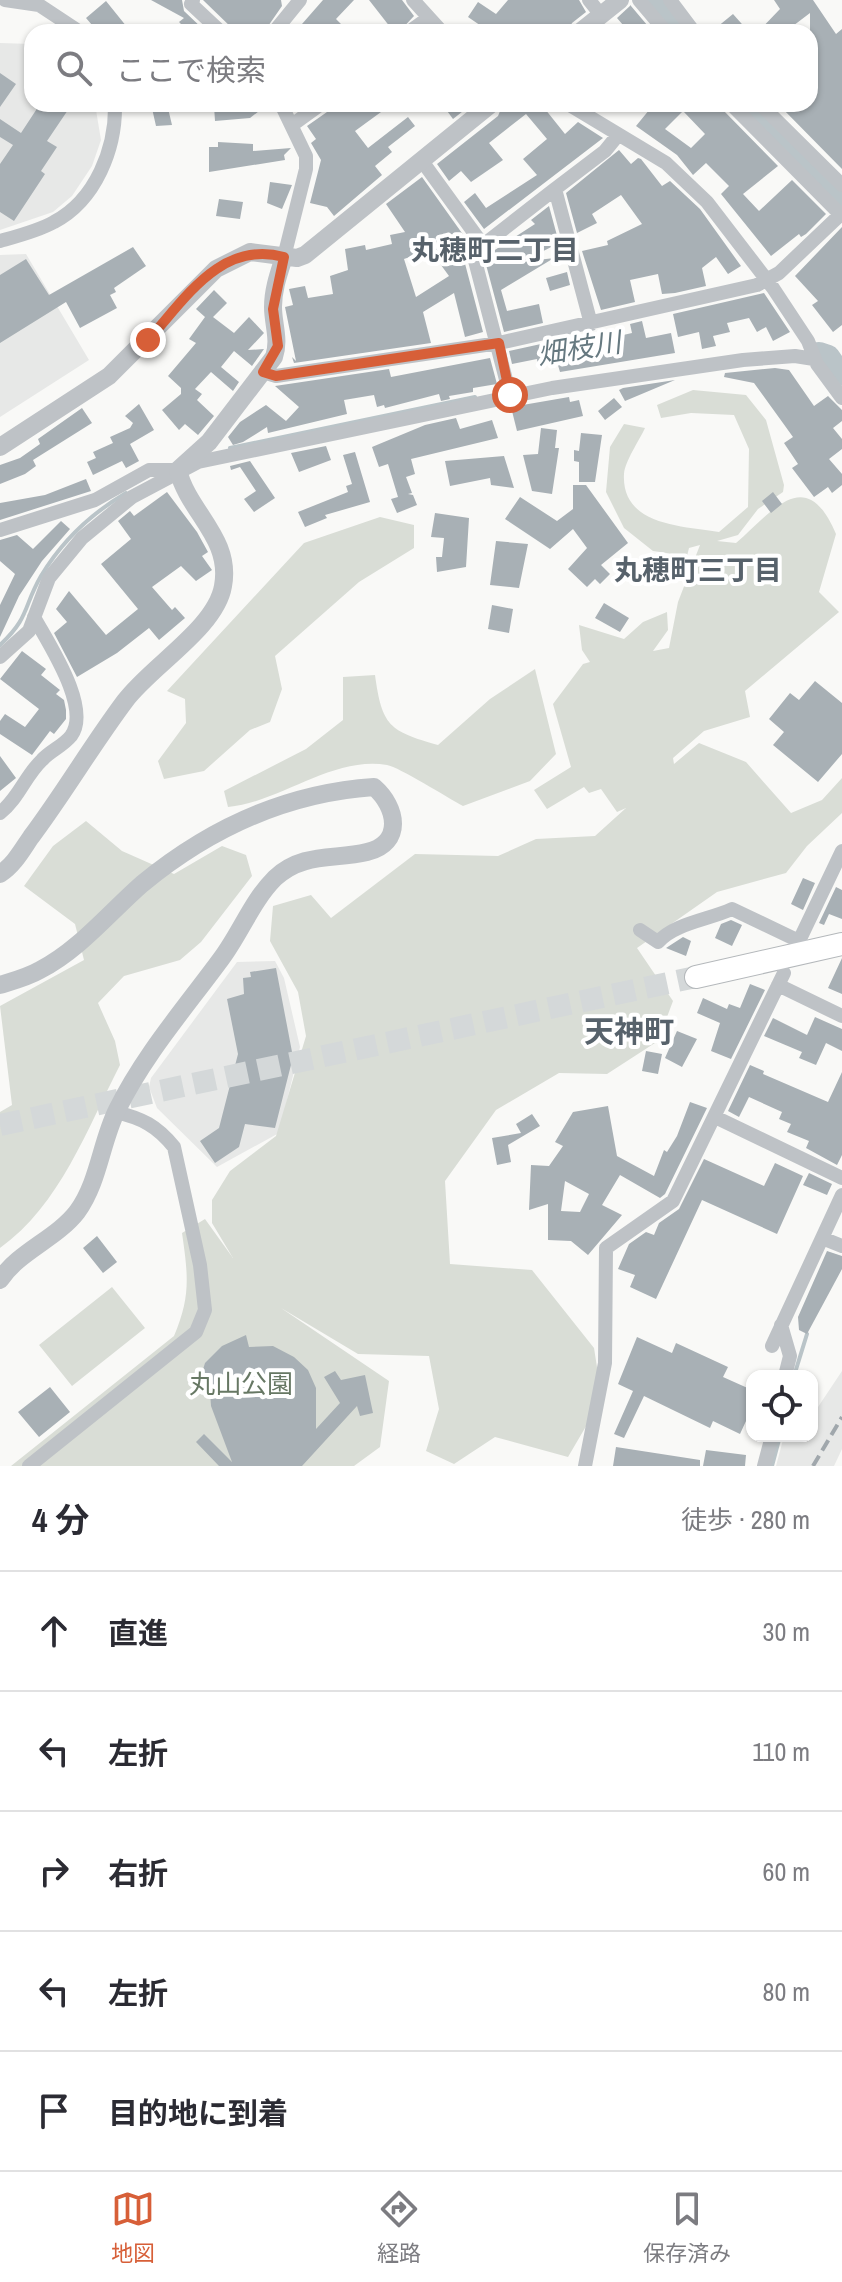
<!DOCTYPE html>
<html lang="ja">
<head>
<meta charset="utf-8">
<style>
  :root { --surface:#fff; --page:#f2f2f3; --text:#2b2b33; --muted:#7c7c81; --line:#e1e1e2; --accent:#d75f38 }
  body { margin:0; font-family:"Archivo Narrow","Noto Sans JP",sans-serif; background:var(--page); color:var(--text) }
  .controls { position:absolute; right:24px; bottom:24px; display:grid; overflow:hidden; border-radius:16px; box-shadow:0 2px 6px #0004 }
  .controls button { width:72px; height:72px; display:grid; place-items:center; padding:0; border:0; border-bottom:2px solid var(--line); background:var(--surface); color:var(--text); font:40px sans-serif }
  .stop { position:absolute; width:24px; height:24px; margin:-18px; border:6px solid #d75f38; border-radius:50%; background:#fff }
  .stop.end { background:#d75f38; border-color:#fff; box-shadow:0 2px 8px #0008 }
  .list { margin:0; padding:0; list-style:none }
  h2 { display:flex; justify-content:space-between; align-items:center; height:104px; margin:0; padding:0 32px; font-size:34px }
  h2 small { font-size:26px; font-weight:400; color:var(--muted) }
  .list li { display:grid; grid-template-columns:52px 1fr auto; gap:24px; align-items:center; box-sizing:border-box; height:120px; padding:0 32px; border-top:2px solid var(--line) }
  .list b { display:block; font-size:30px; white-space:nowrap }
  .list em { font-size:26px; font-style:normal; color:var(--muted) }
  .icon { flex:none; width:44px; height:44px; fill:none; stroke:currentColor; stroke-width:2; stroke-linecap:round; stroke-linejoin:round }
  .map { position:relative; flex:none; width:842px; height:1466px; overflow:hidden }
  .search { position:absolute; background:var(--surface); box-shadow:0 2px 6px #0004; left:24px; right:24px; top:24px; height:88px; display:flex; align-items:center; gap:20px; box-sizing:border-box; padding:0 28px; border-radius:24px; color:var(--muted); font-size:30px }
  .sheet { height:704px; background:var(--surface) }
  nav { display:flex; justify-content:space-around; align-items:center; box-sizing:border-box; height:112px; border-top:2px solid var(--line); background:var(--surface); font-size:22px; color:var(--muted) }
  nav a { display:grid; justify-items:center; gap:4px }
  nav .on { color:var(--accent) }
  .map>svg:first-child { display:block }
</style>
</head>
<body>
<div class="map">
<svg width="842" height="1466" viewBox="0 0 842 1466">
  <rect width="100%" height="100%" fill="#f9f9f7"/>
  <path fill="#e7e8e7" d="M0,43L32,44V104H95L101,140L92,166L72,196L53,212L0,230Z
    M26,254L89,360L0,417V255Z
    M275,961L284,978L300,1047L279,1133L217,1167L157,1108L149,1087L151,1078L237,962Z
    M842,1371V1449L834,1466H776L784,1436H812V1416Z"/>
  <path fill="#d9ddd6" d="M693,390L746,395L766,420L784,485L783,492L758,509L738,535L717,541L736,543C773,511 806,463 836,534L819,592L839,612L745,691L750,717L704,731L673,758L674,764L699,743L746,762L791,813L822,800L842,778V813L807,846L786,873L717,892L637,948L673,1001L658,1041L607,1074L559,1073L496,1110L445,1181L450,1264L532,1270L594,1348L602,1399L568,1457L495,1437L454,1464L426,1451L439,1409L429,1356L358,1354L281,1308L389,1381L380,1447L354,1466H11L174,1336C191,1296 188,1275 182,1233L205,1219L233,1258L212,1223V1200L230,1171L276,1136L306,1036L298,992L270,941L273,906L311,895L331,918L415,854L498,856L536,839L595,836L626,808L617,812L601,789L589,793L584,787L547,809L534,790L571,767L553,704L583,664L590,662L582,650L579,625L624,639L643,622L667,612L668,630L653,651L669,648L678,602L700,545L689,548L687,556L653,551L624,528L606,492L610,447L624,424L645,428C639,441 625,461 624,474C621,526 683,526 719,532L748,507L749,449L734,415L691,413L661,418L657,405Z
    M380,517L414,525V548L359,582L275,656L282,689L270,722L250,730L204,771L164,779L158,761L186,723L185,699L167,691L304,543Z
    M535,669L556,754L530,781L463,806C448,798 399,767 387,765C332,756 281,802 228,807L224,791L306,749L343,720V677L375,675C382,726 389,731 438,745L490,699Z
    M86,821L122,851L174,874L222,846L246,855L252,876L201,942L180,960L124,976L98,1003L115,1041L120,1065C87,1129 60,1205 0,1248V1112L12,1105L0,1006L84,960L75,924L24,886L53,846Z
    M112,1287L145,1328L72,1386L39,1345Z"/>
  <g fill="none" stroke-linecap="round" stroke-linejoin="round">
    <path stroke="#bac4c8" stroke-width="4" d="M230,448L475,397
      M0,645C30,617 23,607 41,576C62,541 92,513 126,493
      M794,1376L807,1334
      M772,1466L780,1436"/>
    <path stroke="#bac4c8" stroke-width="24" d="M656,0L681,32
      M748,104L842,199
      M819,354L828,357L840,374"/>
  </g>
  <path fill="#a8b0b5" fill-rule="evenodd" d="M151,0H182L184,11L204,30L189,32L179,22L184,18Z
    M203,0H281L282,6L264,32H236Z
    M323,0H354L336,19L341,24L334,32H295Z
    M369,0H402L414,16L399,32H394Z
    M508,0H579L586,12L572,23L568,32H490L468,17L478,2L496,14Z
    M774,0H813L836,34L842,29V169L778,104H810V13L785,32H758L780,9Z
    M106,1L131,32H98L86,18Z
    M631,5V6L653,32H614L623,25L617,18Z
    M733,14L749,32H711Z
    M0,73L16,84L0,107Z
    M40,104H72L47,141L57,147L41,171L45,174L14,221L0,212V164L13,145L0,137V119L21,133Z
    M151,104H167L172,125L156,126Z
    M268,104L250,118L215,121L214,106Z
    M331,104H392L355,131L368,148L408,117L415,126L388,147L392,152L375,166L382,175L334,216L327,207L310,203L321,160L311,143L316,139L307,126L327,112Z
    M442,104H472L453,119Z
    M503,104H541L565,134L578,122L603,138L484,229L464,202L475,193L486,208L537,175L523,159L547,139L526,114L489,143L503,160L471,182L461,171L449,181L437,164L498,116Z
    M654,104H721L724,111L778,166L743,194L759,211L792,180L826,214L806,234L801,237L799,234L771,256L721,194L729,186L706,163L693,175L677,155L636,126ZM683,111L705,134L691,148L665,129Z
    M218,142L253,144V151L291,148L284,155L285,160L209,172V147H218Z
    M619,150L631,164L638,158L641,159L662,186L670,181L700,209L741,266L728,274L716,257L702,268L706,286L675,293L662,294L658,274L630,280L635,302L601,310L582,251L608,245L607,241L642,224L621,195L592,214L597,223L577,233L566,193Z
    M422,177L469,243L463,256L483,332L465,337L454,293L423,312L431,343L294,363L292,357L296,361L285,307L293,305L289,289L305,286L308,298L333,294L330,276L348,270L345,249L365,245L366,250L392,244L390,235L405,232L386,204ZM430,250L449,276L416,297L404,259Z
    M270,182L292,185L282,209L267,203Z
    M219,199L243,202L240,219L216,216Z
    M549,206L559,243L522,262L554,258L501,290L507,311L539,304L543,323L504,332L484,257L535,224L531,220Z
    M842,227V325L833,332L812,305L818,301L795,276Z
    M133,247L146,266L114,288L116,292L110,295L117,308L80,328L66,302L0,343V275L26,259L49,295Z
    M567,272L570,285L550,291L546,278Z
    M214,290L227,303L213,317L234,333L249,317L264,333L248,350L264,349L252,366L234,351L221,367L239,382L233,391L211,372L195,389L202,394L197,400L214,416L198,435L185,424L179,430L162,410L181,394V388L168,376L196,343L189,339L205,317L196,309Z
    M764,293L790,332L773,341L766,327L757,332L749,318L727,323L730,332L713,336L716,346L702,349L699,332L678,337L673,314Z
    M642,321L646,338L671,333L675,353L560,372L557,362L538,366L537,359L512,364L509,351L550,342L551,351L596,342L595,336L608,333L610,338L632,333L630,324Z
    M490,358L497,384L473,388V392L449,396L450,399L441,401L439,394L385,408L384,405L377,407L374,395L344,400L347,414L268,433L267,427L243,442L233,445L228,437L240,422L266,405L286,421L299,407L275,386L389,369L391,377Z
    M775,368L789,370L814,406L828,396L842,410V421L833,428L842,439V449L829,459L842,474V485L832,493L828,487L814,497L792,468L798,464L784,443L793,437L754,383L724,377L725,373Z
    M675,380L625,401L619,390L623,388Z
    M569,397L570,402L579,400L583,416L517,431L511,407Z
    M614,398L622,407L605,420L598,411Z
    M139,404L154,430L130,444L139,461L126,468L122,461L93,475L87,462L96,458L93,452L113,443L110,437L130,428L133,423L125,416Z
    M82,408L92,423L33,460L36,466L25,474L0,484V465L20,458L40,444L38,439Z
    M456,418L460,429L492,420L498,438L411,459L415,474L406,477L412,493L408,494L413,495L417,505L397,513L391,499L398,497L388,464L379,467L372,447L425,425Z
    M541,428L557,430L555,448H559L552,494L532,491L523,455L538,454Z
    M581,433L602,435L595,482H579V462L574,461V450L579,451Z
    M326,446L331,460L299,472L291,453Z
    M355,452L370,502L325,515L327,518L305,527L298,512L348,492L346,486L352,484L343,455Z
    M504,456L514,488L491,485L490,478L450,486L445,461Z
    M250,461L275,498L254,512L244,499L256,491L240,467L231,470L230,466Z
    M86,479L91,491L0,520V503L45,495Z
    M573,485H586L628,543L601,565L610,574L600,584L595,579L587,587L568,569L587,548L573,529L550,549L505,519L520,497L557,521L573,509Z
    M167,492L197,532L208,552L202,556L212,570L196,581L181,566L152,587L172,610L175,607L185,618L159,640L149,628L117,653L77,677L54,633L67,622L56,609L69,591L106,635L138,609L101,564L131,539L118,521L130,511L134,516Z
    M773,492L782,504L771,513L762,501Z
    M435,513L469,518L466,567L437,572L436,557H442L444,538L431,537Z
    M61,521L70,529L42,561L19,596L0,637V605L15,574L0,561V540L17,535L33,549Z
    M496,541L528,544L519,588L490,585Z
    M604,603L629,618L620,632L595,618Z
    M492,605L513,609L509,633L488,629Z
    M22,651L46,669L41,675L60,690L56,694L64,700L66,710V719L54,734L50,731L32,755L0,734V721L5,714L25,727L39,709L0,679Z
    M815,681L842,703V754L818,782L773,745L784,732L769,719L790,693L799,700Z
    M0,756L16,778L0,791Z
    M803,878L815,883L803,910L791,904Z
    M836,887L842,890V919L829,914L824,925L819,923Z
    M731,920L742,925L732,946L715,938L721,924Z
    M683,937L691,941L686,956L666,948Z
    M842,958V994L828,988Z
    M276,968L293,1057L275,1128L245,1124L239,1147L215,1163L200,1141L219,1128L238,1054L227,999L244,994L243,978L251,977L250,972Z
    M750,984L765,990L731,1059L711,1051L720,1023L697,1013L703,998L727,1009L729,1004L740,1008Z
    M815,1017L842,1029V1051L826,1043L816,1065L799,1058L802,1052L764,1036L773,1018L807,1035Z
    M677,1031L697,1039L682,1067L665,1058Z
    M646,1051L662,1054L658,1074L642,1071Z
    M750,1065L764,1071L763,1074L828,1102L842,1072V1155L837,1165L806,1148L809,1141L787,1132L791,1124L779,1119L782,1112L749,1097L739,1117L728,1111Z
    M690,1102L707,1108L665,1194L660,1198L620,1175L602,1205L622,1215L588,1255L571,1241L548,1240V1204L529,1210L531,1165L549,1166L563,1146L555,1142L573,1112L608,1106L617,1156L654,1176L664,1150L667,1152L677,1136ZM565,1181L589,1194L580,1212L561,1211Z
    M532,1114L540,1126L508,1145L511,1162L497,1165L492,1138L521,1133L516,1124Z
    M704,1159L764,1186L775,1163L803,1176L777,1234L702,1200L656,1299L630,1287L635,1275L618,1269L629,1244L646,1232L654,1235L659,1223L679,1209Z
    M809,1173L832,1184L827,1195L803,1185Z
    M97,1236L117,1262L103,1273L83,1248Z
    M827,1251L842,1256V1269L807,1334L799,1330L798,1317Z
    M246,1335L249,1347L273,1346L294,1357L308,1370L316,1388V1429L340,1403L324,1377L335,1371L341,1380L365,1375L373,1413L360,1416L357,1406L302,1466H219L196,1442L204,1434L232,1462L211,1406L210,1392L197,1389L205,1363L222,1346Z
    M637,1337L672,1353L676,1343L728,1367L723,1377L752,1390V1408L740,1434L713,1421L710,1428L644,1396L624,1438L614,1434L633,1391L618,1384Z
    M50,1387L70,1412L39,1437L18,1412Z
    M616,1447L700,1460V1466H613Z
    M706,1450L746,1455L745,1466H703Z"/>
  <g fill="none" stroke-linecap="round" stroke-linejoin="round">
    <path stroke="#d4d8d9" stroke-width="22" stroke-dasharray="22 11" stroke-linecap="butt" d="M0,1125L696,977"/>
    <g stroke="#b4b8bb" stroke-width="24">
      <path id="trunk" d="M696,977L842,944"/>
    </g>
    <path stroke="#bec2c6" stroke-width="14" d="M5,0L39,5L80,32
      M193,0L191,4L221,32
      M413,0L442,32
      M589,0L601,15
      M639,0L666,32
      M670,0L694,32
      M274,32L300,0
      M409,32L427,19
      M281,104L306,156V169L284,257
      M568,104L666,163L707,202L773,288L808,341L817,364L842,398
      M731,104L842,216
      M760,104L842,185
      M292,125L321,104
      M422,161L483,245
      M0,241C18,236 38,231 54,222C96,200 116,148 115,104
      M591,324L555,189L605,151L618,135
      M263,372L276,376L499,343L757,285L779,273L842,213
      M510,395L473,253L555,189
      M0,530L95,500L149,470H178
      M0,657L29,631L49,578L82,538L132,497L198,462L552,388L743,360L795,356L814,359
      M0,813C19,798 25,776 42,760C50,751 63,746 71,736C92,708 48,643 34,617
      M640,930L658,942C675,923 708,920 732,909L799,941L842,851
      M778,985L842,1016
      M715,1117L842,1178
      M822,1238L842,1246
      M781,1325L790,1356L785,1376
      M772,1346L842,1195
      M29,1466L196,1332L205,1310L200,1265L174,1147C157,1126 142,1118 115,1112
      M585,1466L605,1363L606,1248L673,1201L784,973
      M764,1466L772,1436"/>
    <path stroke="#bec2c6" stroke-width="18" d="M580,32L620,0
      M0,447L109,376L216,269L250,252L297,258L305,255L491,104
      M0,874C14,865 22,850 31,837C64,793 92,745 125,701C151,666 216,628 223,586C232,538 188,512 178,470L209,442L274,357C280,340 273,324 273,307C273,289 279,273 284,257
      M0,985C13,981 28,977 40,970C78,951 110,912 142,884C210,828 285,793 374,787C397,807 404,843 367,852C334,860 303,852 275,878C252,901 240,934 221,959C185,1008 144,1055 117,1110C101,1142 99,1182 77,1212C56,1239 18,1252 0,1280"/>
    <use href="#trunk" stroke="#fff" stroke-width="22"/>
    <path stroke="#a0a7ac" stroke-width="4" stroke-dasharray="12 6" stroke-linecap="butt" d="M813,1466L842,1417"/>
  </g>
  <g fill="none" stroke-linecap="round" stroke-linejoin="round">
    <path stroke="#d75f38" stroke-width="10" d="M148,340C186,298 221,240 284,257L273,309L278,346L263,372L276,376L499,343L510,395"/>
  </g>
  <g text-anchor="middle" stroke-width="8" stroke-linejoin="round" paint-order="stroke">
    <g font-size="26" fill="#677864" stroke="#fff">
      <text x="241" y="1393">丸山公園</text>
    </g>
    <g font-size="28" font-weight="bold" fill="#57626b" stroke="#fff">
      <text x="495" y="260">丸穂町二丁目</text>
      <text x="698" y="580">丸穂町三丁目</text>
    </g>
    <g font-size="28" font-style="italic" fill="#667980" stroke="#fff">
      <text transform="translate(579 348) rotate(-9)" y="10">畑枝川</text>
    </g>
    <g font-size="30" font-weight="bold" fill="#57626b" stroke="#fff">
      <text x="629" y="1042">天神町</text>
    </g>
  </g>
</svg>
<div class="controls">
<button><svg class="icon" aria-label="locate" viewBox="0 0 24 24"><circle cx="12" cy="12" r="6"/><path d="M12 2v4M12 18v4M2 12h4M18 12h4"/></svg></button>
</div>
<div class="stop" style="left:510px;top:395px"></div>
<div class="stop end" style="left:148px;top:340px"></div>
<div class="search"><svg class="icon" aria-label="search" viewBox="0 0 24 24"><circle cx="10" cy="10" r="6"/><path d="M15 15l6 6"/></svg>ここで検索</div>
</div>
<section class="sheet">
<h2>4 分<small>徒歩 · 280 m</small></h2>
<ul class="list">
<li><svg class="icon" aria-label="ahead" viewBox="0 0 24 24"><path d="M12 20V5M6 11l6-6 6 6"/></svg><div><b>直進</b></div><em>30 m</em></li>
<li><svg class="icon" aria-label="left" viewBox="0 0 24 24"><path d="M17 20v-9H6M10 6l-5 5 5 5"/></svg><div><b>左折</b></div><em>110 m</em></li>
<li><svg class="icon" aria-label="right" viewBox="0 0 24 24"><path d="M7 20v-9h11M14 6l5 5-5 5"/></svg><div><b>右折</b></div><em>60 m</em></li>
<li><svg class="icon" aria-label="left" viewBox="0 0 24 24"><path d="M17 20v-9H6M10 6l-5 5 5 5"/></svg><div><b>左折</b></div><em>80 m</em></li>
<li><svg class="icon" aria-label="arrive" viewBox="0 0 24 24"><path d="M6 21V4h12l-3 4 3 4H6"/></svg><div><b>目的地に到着</b></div></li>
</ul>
</section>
<nav>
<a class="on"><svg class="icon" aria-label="map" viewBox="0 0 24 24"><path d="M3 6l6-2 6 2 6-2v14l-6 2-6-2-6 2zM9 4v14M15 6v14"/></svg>地図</a>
<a><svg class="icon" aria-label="directions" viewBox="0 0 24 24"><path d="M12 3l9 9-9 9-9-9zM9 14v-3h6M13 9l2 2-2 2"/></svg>経路</a>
<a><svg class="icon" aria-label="saved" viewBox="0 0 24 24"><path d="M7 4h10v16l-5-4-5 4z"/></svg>保存済み</a>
</nav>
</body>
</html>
